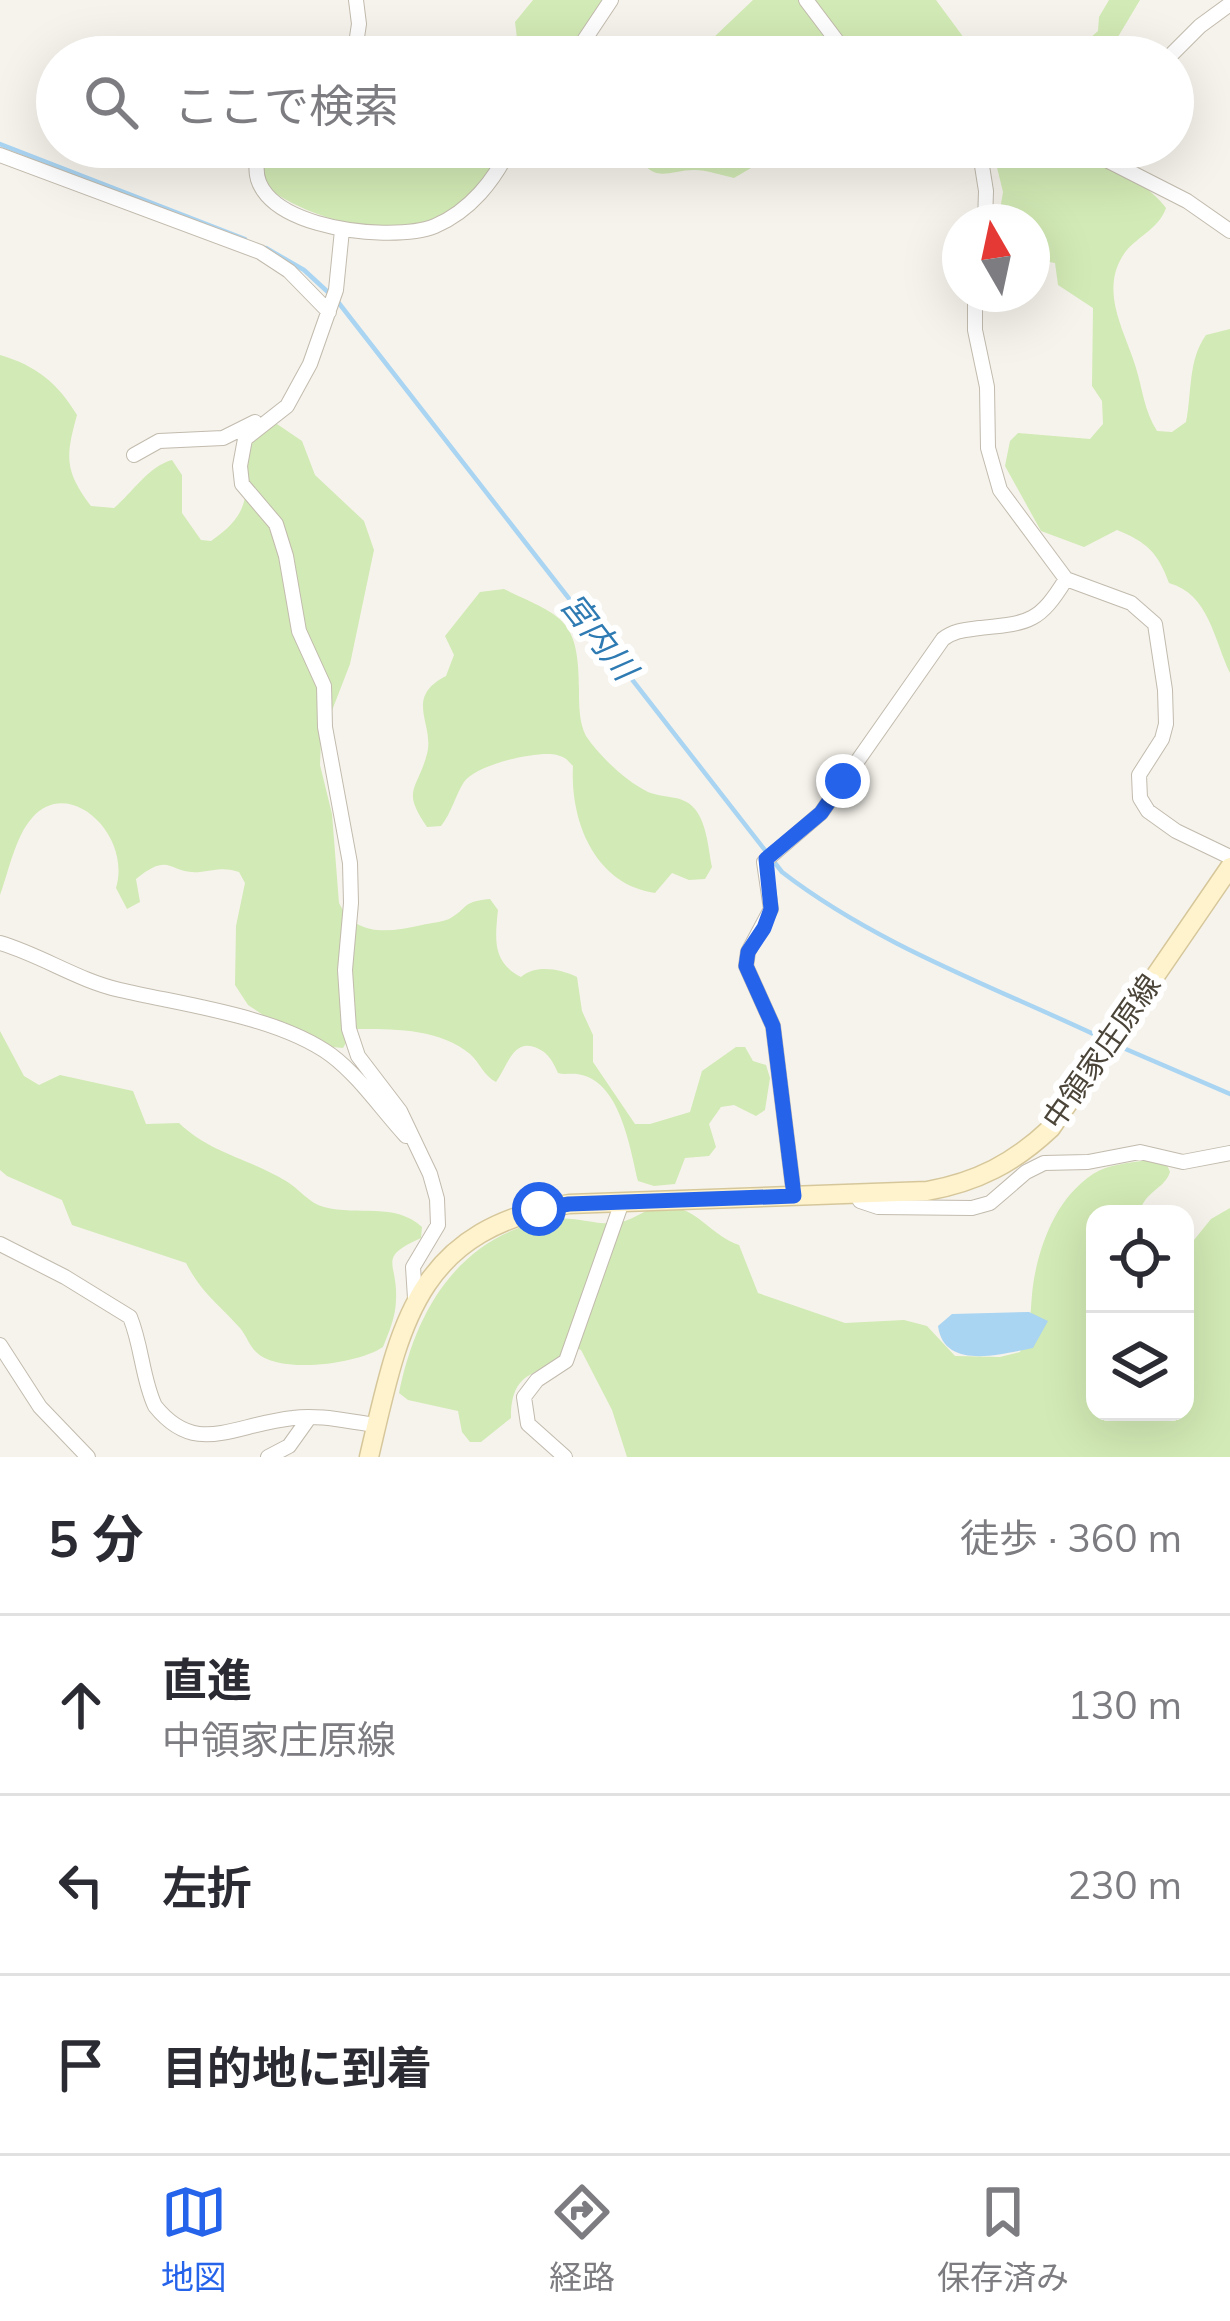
<!DOCTYPE html>
<html lang="ja">
<head>
<meta charset="utf-8">
<style>
  :root { --surface:#fff; --page:#f7f7f7; --text:#2b2b33; --muted:#7c7c81; --line:#e1e1e2; --accent:#2563eb }
  body { margin:0; font-family:Mulish,"Noto Sans JP",sans-serif; background:var(--page); color:var(--text) }
  .controls { position:absolute; right:36px; bottom:36px; display:grid; overflow:hidden; border-radius:24px; box-shadow:0 12px 48px #0002 }
  .controls button { width:108px; height:108px; display:grid; place-items:center; padding:0; border:0; border-bottom:3px solid var(--line); background:var(--surface); color:var(--text); font:60px sans-serif }
  .compass { position:absolute; left:942px; top:204px; width:108px; height:108px; border-radius:50%; background:var(--surface); box-shadow:0 12px 48px #0002; rotate:351deg }
  .stop { position:absolute; width:36px; height:36px; margin:-27px; border:9px solid #2563eb; border-radius:50%; background:#fff }
  .stop.end { background:#2563eb; border-color:#fff; box-shadow:0 3px 12px #0008 }
  .list { margin:0; padding:0; list-style:none }
  h2 { display:flex; justify-content:space-between; align-items:center; height:156px; margin:0; padding:0 48px; font-size:51px }
  h2 small { font-size:39px; font-weight:400; color:var(--muted) }
  .list li { display:grid; grid-template-columns:78px 1fr auto; gap:36px; align-items:center; box-sizing:border-box; height:180px; padding:0 48px; border-top:3px solid var(--line) }
  .list b { display:block; font-size:45px; white-space:nowrap }
  .list p { margin:0; font-size:39px; white-space:nowrap; color:var(--muted) }
  .list em { font-size:39px; font-style:normal; color:var(--muted) }
  .icon { flex:none; width:66px; height:66px; fill:none; stroke:currentColor; stroke-width:2; stroke-linecap:round; stroke-linejoin:round }
  .map { position:relative; flex:none; width:1230px; height:1457px; overflow:hidden }
  .search { position:absolute; background:var(--surface); box-shadow:0 12px 48px #0002; left:36px; right:36px; top:36px; height:132px; display:flex; align-items:center; gap:30px; box-sizing:border-box; padding:0 42px; border-radius:66px; color:var(--muted); font-size:45px }
  .sheet { height:696px; background:var(--surface) }
  nav { display:flex; justify-content:space-around; align-items:center; box-sizing:border-box; height:168px; border-top:3px solid var(--line); background:var(--surface); font-size:33px; color:var(--muted) }
  nav a { display:grid; justify-items:center; gap:6px }
  nav .on { color:var(--accent) }
  .map>svg:first-child { display:block }
</style>
</head>
<body>
<div class="map">
<svg width="1230" height="1457" viewBox="0 0 1230 1457">
  <rect width="100%" height="100%" fill="#f6f3ec"/>
  <path fill="#d2eab5" d="M533,0H603L567,57H526L518,47L515,22Z
    M753,0H936L978,57H693Z
    M1109,0H1140L1106,57H1079L1081,46L1098,31L1099,17Z
    M270,147H501C465,254 338,239 264,186L260,163Z
    M643,147H768L751,168L734,178C721,175 707,170 694,170C670,170 655,184 640,158Z
    M992,147H1049L1064,168C1074,167 1082,161 1092,162C1116,163 1152,189 1166,208C1158,231 1134,237 1122,257C1100,294 1126,333 1136,368C1143,391 1144,410 1157,431L1172,432L1186,422C1192,391 1188,360 1206,335L1230,329V673C1214,640 1209,594 1169,583C1158,553 1147,542 1117,530L1084,547L1041,531L1005,466L1010,441L1018,433L1090,439L1103,424L1102,401L1092,386L1093,308L1058,285L1055,263L1032,259V222H998L1003,192Z
    M0,355C35,365 58,383 77,415C65,458 65,471 91,506L114,508C133,492 149,466 172,460L182,475V513L201,540L211,541C258,509 243,488 247,441L256,430L277,424L302,441L315,475L364,521L374,550L350,664L321,739L320,765L332,814L339,903C356,938 390,932 422,925C430,923 442,922 449,919C469,908 460,902 490,899L498,910C495,939 492,962 521,977C536,964 560,969 577,977L582,1011L593,1035V1062L635,1124H650L690,1112L702,1071L736,1047H745L753,1061L766,1065L770,1078L765,1110L756,1116L734,1105L721,1107L709,1124L716,1147L709,1156L685,1158L675,1184L654,1186L638,1181C630,1148 620,1079 577,1074C570,1073 564,1075 558,1073C553,1062 549,1054 539,1049C513,1036 508,1066 496,1082C484,1076 480,1063 470,1054C439,1028 392,1029 354,1029L343,1048L322,1046L286,1023L269,1019L248,1005L235,985L236,926L245,883L239,872C223,867 217,870 200,872C168,875 172,850 136,879L140,902L127,909L116,888C132,835 69,775 32,818C15,837 9,871 0,895Z
    M504,589C562,617 579,617 579,690C579,704 579,723 586,736C600,757 626,781 648,792C662,798 681,795 692,806C707,820 708,848 712,867L705,879L689,880L672,873L655,893C594,884 570,820 573,766C566,759 567,758 557,755C538,750 475,765 464,782C455,796 452,812 441,826L427,827C401,789 417,791 427,754C435,724 403,698 446,676L454,655L445,636L480,592Z
    M0,1031L24,1076L39,1085L60,1075L133,1091L146,1124L179,1123C210,1153 250,1159 286,1181C298,1188 310,1204 324,1207C358,1216 395,1202 422,1227L421,1238C376,1258 398,1262 396,1299C396,1316 389,1332 383,1347C358,1364 279,1375 256,1352C249,1345 246,1335 240,1328C217,1302 203,1295 186,1263L72,1225L62,1200L7,1176L0,1170Z
    M1148,1160L1167,1165L1170,1172C1164,1190 1145,1190 1139,1214H1095V1412H1185V1251L1211,1219L1230,1208V1457H627L612,1410L581,1350L569,1345C544,1381 511,1363 511,1418L481,1442H470L462,1432L458,1411L408,1400L399,1393C416,1309 460,1234 553,1219C576,1216 594,1225 616,1223C635,1221 648,1205 668,1206C697,1208 713,1237 739,1245L758,1293L845,1323L904,1320L927,1326L955,1356L1000,1357L1020,1352C1034,1324 1029,1308 1034,1279C1041,1240 1058,1197 1093,1174C1108,1164 1130,1163 1148,1160Z"/>
  <path fill="#a9d4f2" d="M1029,1312L1048,1321L1033,1348C1002,1354 944,1371 938,1326L952,1314Z"/>
  <g fill="none" stroke-linecap="round" stroke-linejoin="round">
    <path stroke="#a9d4f2" stroke-width="4.5" d="M0,144L245,239
      M266,248L304,270L330,294
      M338,302L782,872C878,946 995,987 1104,1039
      M1114,1044L1230,1094"/>
    <g stroke="#c2bbae" stroke-width="16">
      <path id="minor" d="M806,0L849,57
        M354,57L359,24L356,0
        M573,57L611,0
        M1169,57L1200,26L1230,4
        M262,147C225,225 388,245 435,226C470,211 495,180 510,147
        M979,147L986,191L985,222
        M1081,147L1187,201L1230,231
        M0,155L260,252L289,271L329,312
        M342,230L336,290L310,364L287,406L245,439L240,466L242,484L276,524L286,556L299,631L324,686L325,727L350,863L351,903L345,970L349,1029L358,1056L400,1111L430,1174L437,1199L438,1225L413,1267L415,1298
        M975,294V330L987,387L988,448L1000,490L1066,579L1131,603L1155,624L1165,690L1166,724L1162,739L1139,775L1140,798L1148,811L1176,831L1230,857
        M134,455L159,441L223,438L255,422
        M0,943C41,955 79,981 120,990C184,1005 277,1016 331,1055C359,1076 382,1110 406,1136
        M856,1193L860,1201L878,1207L972,1208L990,1203L1026,1172L1044,1163L1088,1162L1140,1152L1183,1162L1230,1153
        M794,1196L773,1026L746,966L748,952L771,909L764,862L821,813L943,639C955,630 965,630 980,628C1029,623 1039,623 1066,579
        M0,1244L65,1277L130,1317C142,1346 142,1378 155,1406C196,1457 231,1425 293,1418C319,1414 350,1422 376,1425
        M0,1345L40,1407L88,1457
        M268,1457L289,1446L309,1418
        M565,1457L528,1424L524,1397L537,1380L566,1361L622,1202"/>
    </g>
    <g stroke="#d6c79b" stroke-width="21">
      <path id="secondary" d="M369,1457C400,1325 415,1229 569,1204L927,1191C977,1182 1014,1163 1051,1128L1230,867"/>
    </g>
    <use href="#minor" stroke="#fff" stroke-width="14"/>
    <use href="#secondary" stroke="#fff3cd" stroke-width="18"/>
  </g>
  <g fill="none" stroke-linecap="round" stroke-linejoin="round">
    <path stroke="#2563eb" stroke-width="15" d="M539,1209L569,1204L794,1196L773,1026L746,966L748,952L764,928L771,909L766,859L821,813L843,781"/>
  </g>
  <g text-anchor="middle" stroke-width="12" stroke-linejoin="round" paint-order="stroke">
    <g font-size="30" fill="#4b4439" stroke="#fff">
      <text transform="translate(1102 1052) rotate(-55)" y="10">中領家庄原線</text>
    </g>
    <g font-size="33" font-style="italic" fill="#2e7ab2" stroke="#fff">
      <text transform="translate(599 636) rotate(52)" y="12">宮内川</text>
    </g>
  </g>
</svg>
<div class="controls">
<button><svg class="icon" aria-label="locate" viewBox="0 0 24 24"><circle cx="12" cy="12" r="6"/><path d="M12 2v4M12 18v4M2 12h4M18 12h4"/></svg></button>
<button><svg class="icon" aria-label="layers" viewBox="0 0 24 24"><path d="M12 4l9 5-9 5-9-5zM3 14l9 5 9-5"/></svg></button>
</div>
<svg class="compass" viewBox="-18 -18 36 36"><path d="M0-13l5 13h-10z" fill="#e53935"/><path d="M0 13l5-13h-10z" fill="#7c7c81"/></svg>
<div class="stop" style="left:539px;top:1209px"></div>
<div class="stop end" style="left:843px;top:781px"></div>
<div class="search"><svg class="icon" aria-label="search" viewBox="0 0 24 24"><circle cx="10" cy="10" r="6"/><path d="M15 15l6 6"/></svg>ここで検索</div>
</div>
<section class="sheet">
<h2>5 分<small>徒歩 · 360 m</small></h2>
<ul class="list">
<li><svg class="icon" aria-label="ahead" viewBox="0 0 24 24"><path d="M12 20V5M6 11l6-6 6 6"/></svg><div><b>直進</b><p>中領家庄原線</p></div><em>130 m</em></li>
<li><svg class="icon" aria-label="left" viewBox="0 0 24 24"><path d="M17 20v-9H6M10 6l-5 5 5 5"/></svg><div><b>左折</b></div><em>230 m</em></li>
<li><svg class="icon" aria-label="arrive" viewBox="0 0 24 24"><path d="M6 21V4h12l-3 4 3 4H6"/></svg><div><b>目的地に到着</b></div></li>
</ul>
</section>
<nav>
<a class="on"><svg class="icon" aria-label="map" viewBox="0 0 24 24"><path d="M3 6l6-2 6 2 6-2v14l-6 2-6-2-6 2zM9 4v14M15 6v14"/></svg>地図</a>
<a><svg class="icon" aria-label="directions" viewBox="0 0 24 24"><path d="M12 3l9 9-9 9-9-9zM9 14v-3h6M13 9l2 2-2 2"/></svg>経路</a>
<a><svg class="icon" aria-label="saved" viewBox="0 0 24 24"><path d="M7 4h10v16l-5-4-5 4z"/></svg>保存済み</a>
</nav>
</body>
</html>
